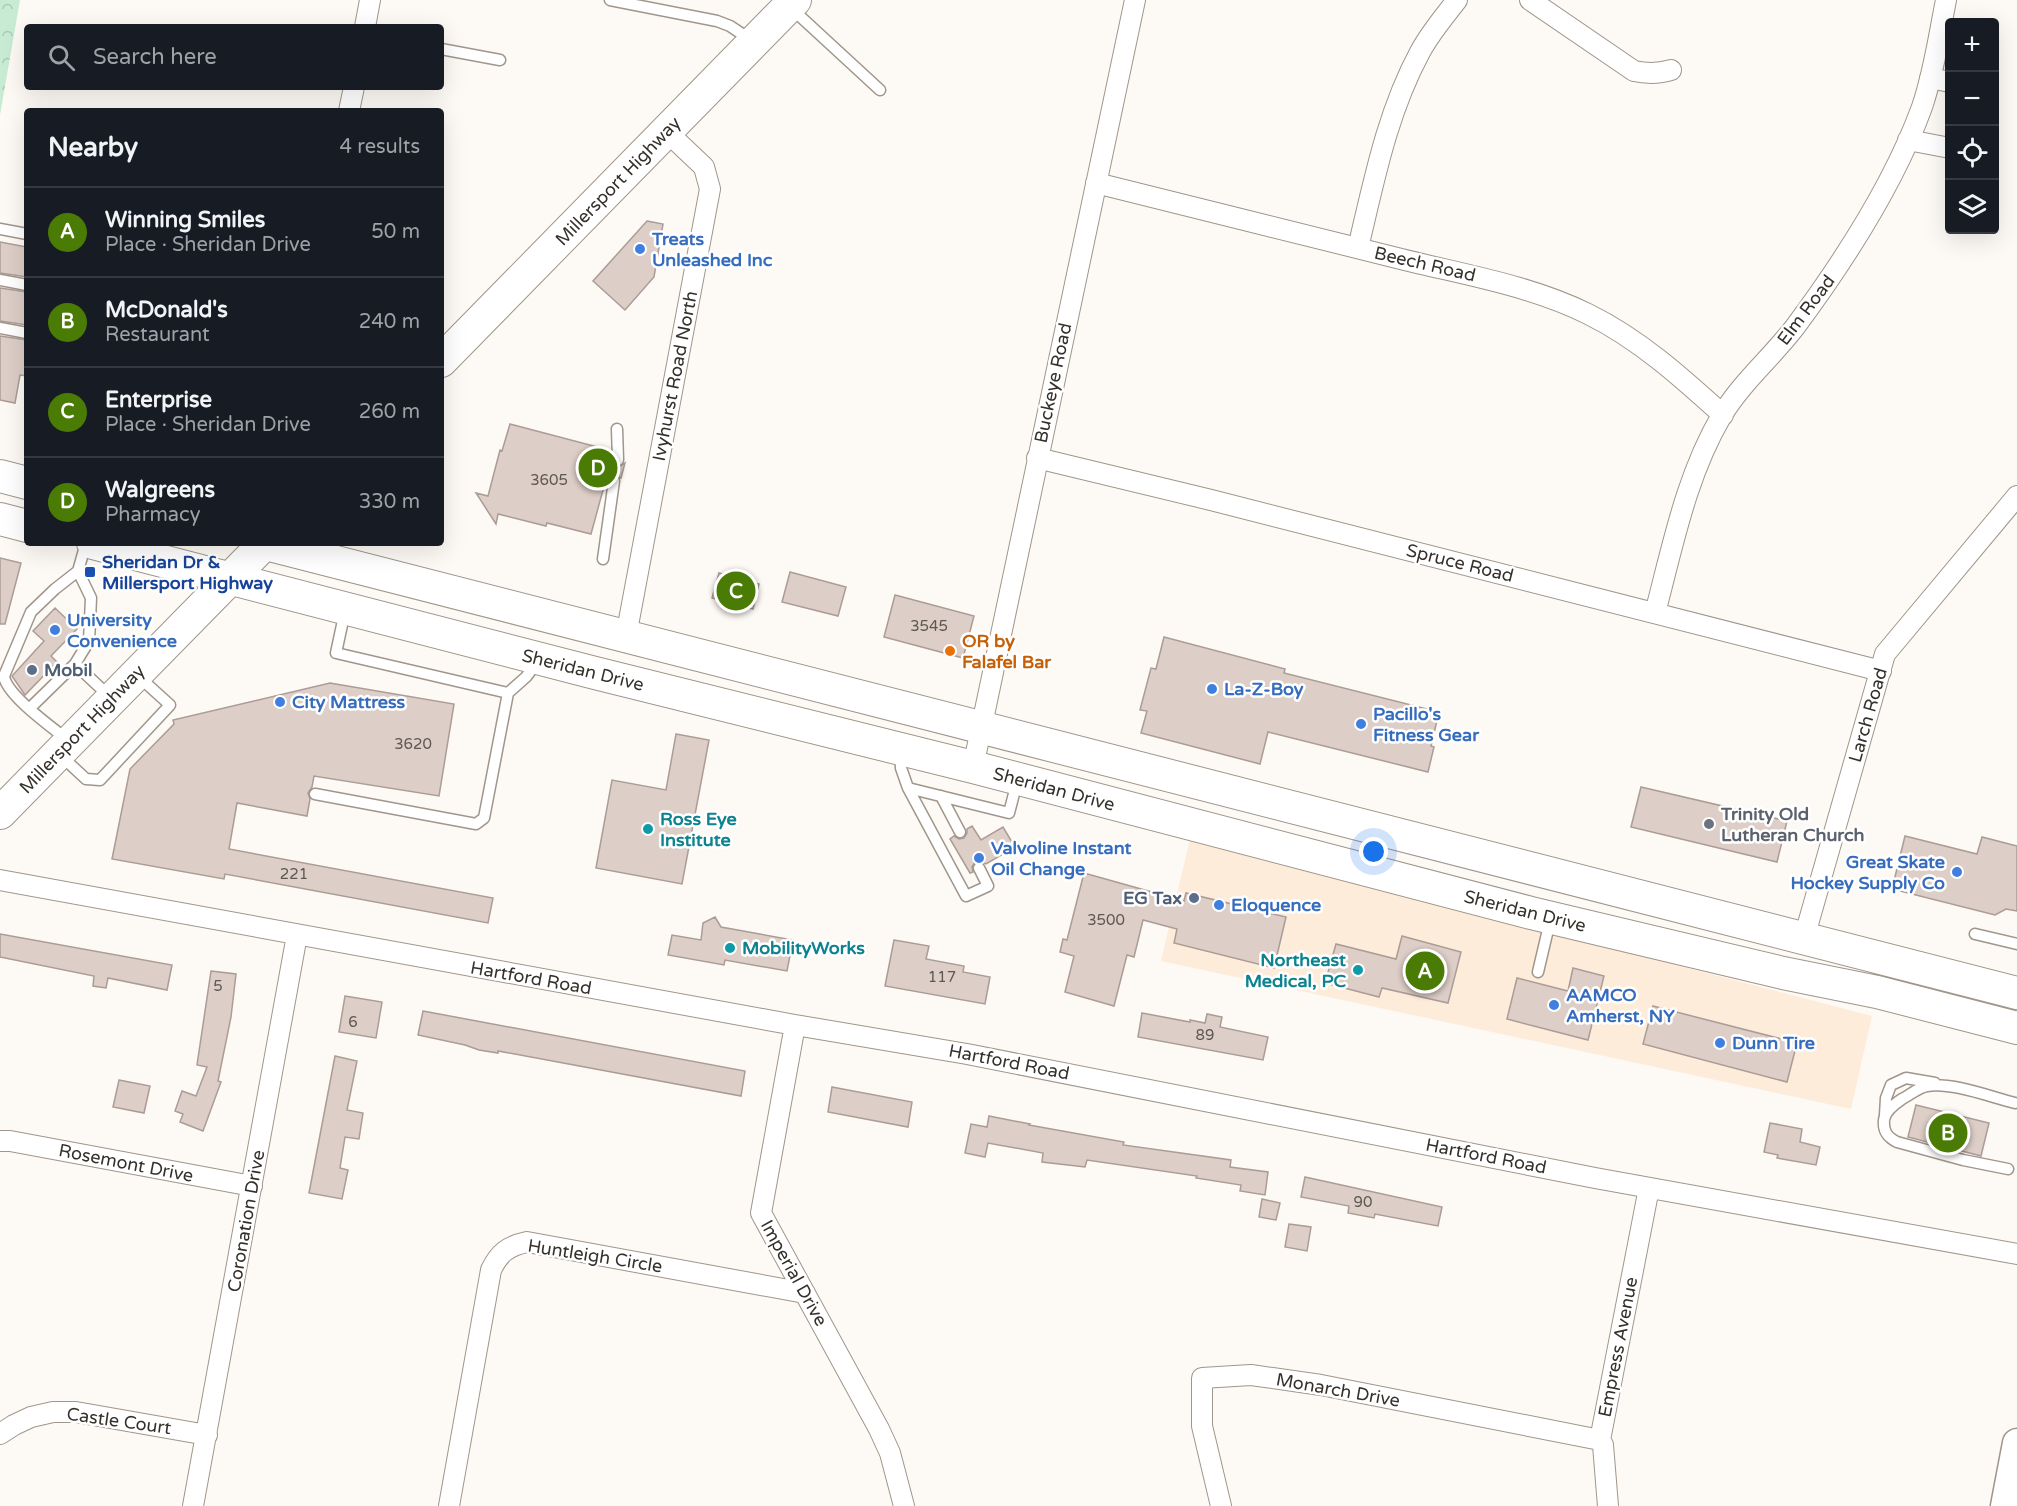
<!DOCTYPE html>
<html lang="en">
<head>
<meta charset="utf-8">
<style>
  :root { --surface:#171b24; --page:#242831; --text:#f1f3f6; --muted:#9ea1a6; --line:#363941; --accent:#4a7b05 }
  body { margin:0; font-family:"Varela Round",sans-serif; background:var(--page); color:var(--text) }
  .controls { position:absolute; right:18px; top:18px; display:grid; overflow:hidden; border-radius:6px; box-shadow:0 6px 24px #0002 }
  .controls button { width:54px; height:54px; display:grid; place-items:center; padding:0; border:0; border-bottom:2px solid var(--line); background:var(--surface); color:var(--text); font:30px sans-serif }
  .you { position:absolute; left:1374px; top:852px; width:21px; height:21px; margin:-15px; border:4px solid #fff; border-radius:50%; background:#1a73e8; box-shadow:0 0 0 9px #1a73e833 }
  .badge { display:grid; place-items:center; width:39px; height:39px; border-radius:50%; background:var(--accent); color:#fff; font-size:20px; font-weight:700 }
  .pin { position:absolute; translate:-50% -50%; border:3px solid #fff; box-shadow:0 2px 6px #0006 }
  .list { margin:0; padding:0; list-style:none }
  h2 { display:flex; justify-content:space-between; align-items:center; height:78px; margin:0; padding:0 24px; font-size:26px }
  h2 small { font-size:20px; font-weight:400; color:var(--muted) }
  .list li { display:grid; grid-template-columns:39px 1fr auto; gap:18px; align-items:center; box-sizing:border-box; height:90px; padding:0 24px; border-top:2px solid var(--line) }
  .list b { display:block; font-size:22px; white-space:nowrap }
  .list p { margin:0; font-size:20px; white-space:nowrap; color:var(--muted) }
  .list em { font-size:20px; font-style:normal; color:var(--muted) }
  .icon { flex:none; width:33px; height:33px; fill:none; stroke:currentColor; stroke-width:2; stroke-linecap:round; stroke-linejoin:round }
  .map { position:relative; flex:none; width:2017px; height:1506px; overflow:hidden }
  .search { position:absolute; background:var(--surface); box-shadow:0 6px 24px #0002; left:24px; top:24px; width:420px; height:66px; display:flex; align-items:center; gap:15px; box-sizing:border-box; padding:0 21px; border-radius:6px; color:var(--muted); font-size:22px }
  .panel { position:absolute; background:var(--surface); box-shadow:0 6px 24px #0002; left:24px; top:108px; width:420px; height:438px; border-radius:6px }
  .map>svg:first-child { display:block }
</style>
</head>
<body>
<div class="map">
<svg width="2017" height="1506" viewBox="0 0 2017 1506">
  <defs>
    <pattern id="park-crowns" width="20" height="18" patternUnits="userSpaceOnUse" patternTransform="scale(1.5)"><rect width="20" height="18" fill="#c8ebd4"/><path d="M2 6a3 3 0 1 1 6 0M12 15a3 3 0 1 1 6 0" fill="none" stroke="#accab6"/></pattern>
  </defs>
  <rect width="100%" height="100%" fill="#fdf9f4"/>
  <path fill="#fdecda" d="M1190,839L1872,1016L1851,1109L1161,961Z"/>
  <path fill="url(#park-crowns)" d="M0,0H20L0,115Z"/>
  <path fill="#ddcec7" stroke="#ab9c96" stroke-width="1.5" d="M647,221L663,224L654,277L625,310L593,281Z
    M0,242L27,247V277L0,273Z
    M0,288L27,292V325L0,321Z
    M0,336L27,340V376L20,375L15,403L0,400Z
    M510,424L609,450L607,457L610,458L614,466L619,467L625,463L621,478L614,474L606,479L591,534L547,523L546,526L498,514L496,524L476,493L488,496L500,450L502,451Z
    M0,558L21,563L5,624H0Z
    M790,572L846,587L838,616L782,602Z
    M719,573L759,584L753,609L712,598Z
    M895,595L974,616L963,658L884,637Z
    M55,608L77,629L51,656L57,662L25,695L12,676L44,641L33,631Z
    M1164,637L1285,669L1284,673L1439,712L1431,746L1434,747L1428,772L1268,732L1260,764L1141,733L1147,711L1140,710L1151,668L1156,669Z
    M330,683L454,704L439,796L314,776L312,787L308,793L310,799L307,816L237,803L229,849L493,898L488,923L225,874L224,879L112,859L130,769L174,724L173,720Z
    M676,734L709,740L682,884L596,868L612,780L666,790Z
    M1641,787L1787,821L1777,862L1631,827Z
    M972,826L981,840L1003,827L1015,847L986,864L980,861L975,862L972,867L973,872L970,873L950,839L954,836L959,839L964,838L967,833V829Z
    M1905,836L1977,854L1982,837L2017,846V911L2006,909L1995,915L1892,889Z
    M1084,873L1184,901L1186,893L1286,917L1274,968L1174,943L1177,929L1143,920L1134,957L1127,955L1114,1006L1065,992L1074,956L1060,952L1063,939L1067,940Z
    M715,917L721,927L793,940L787,971L725,960L724,965L668,955L672,935L701,940L703,923Z
    M0,934L172,965L167,990L108,978L106,988L93,986L94,976L0,957Z
    M1402,936L1461,952L1448,1003L1382,988L1379,997L1325,983L1336,944L1396,959Z
    M894,940L929,946L926,959L964,966L963,972L990,977L985,1004L885,986Z
    M1573,968L1604,976L1588,1040L1507,1019L1517,978L1568,991Z
    M211,971L236,974L231,1017L218,1081L221,1082L203,1131L180,1122L183,1114L175,1111L182,1091L196,1096L207,1067L197,1065Z
    M345,996L382,1002L376,1038L339,1032Z
    M1653,1006L1797,1043L1787,1082L1643,1044Z
    M423,1011L745,1071L741,1096L498,1051V1053L479,1050L465,1045L418,1035Z
    M1142,1013L1190,1022V1020L1205,1023L1207,1014L1222,1017L1220,1027L1268,1037L1263,1060L1138,1037Z
    M335,1056L357,1061L347,1110L363,1113L359,1139L345,1137L340,1168L348,1170L342,1199L309,1193Z
    M119,1080L150,1086L144,1113L113,1107Z
    M832,1087L912,1102L908,1127L828,1112Z
    M1916,1105L1989,1123L1981,1156L1908,1137Z
    M989,1116L1030,1124L1029,1125L1124,1142L1123,1145L1231,1160L1230,1167L1268,1172L1265,1195L1240,1191L1241,1185L1196,1178L1197,1176L1087,1160L1085,1167L1042,1162L1043,1153L988,1143L985,1157L965,1153L971,1124L987,1127Z
    M1770,1123L1802,1129L1800,1142L1820,1147L1816,1165L1777,1158L1778,1155L1764,1152Z
    M1305,1177L1442,1207L1438,1226L1375,1214L1374,1218L1348,1213L1349,1206L1301,1197Z
    M1262,1199L1280,1203L1276,1220L1259,1217Z
    M1289,1224L1311,1227L1307,1251L1285,1247Z"/>
  <g fill="none" stroke-linecap="round" stroke-linejoin="round">
    <g stroke="#a0968b" stroke-width="13">
      <path id="lane" d="M610,0L717,21L730,26L751,40
        M791,8L880,90
        M441,49L500,60
        M0,229L27,234
        M0,280L27,285
        M0,328L27,333
        M617,429L618,460
        M603,559L614,481
        M345,611L336,653L508,693L526,677L538,661
        M75,664L110,697
        M30,708L75,664L89,641L91,598L78,571
        M69,741C53,728 6,695 4,676L31,612L55,589L78,571L86,543
        M900,751L901,768L908,788L1009,813L1017,782
        M60,755L86,779L100,780L170,705L138,676
        M908,788L966,896L988,886L979,868
        M315,794L476,824L484,818L508,693
        M941,796L960,832
        M1975,934L2017,944
        M1538,972L1550,921
        M1885,1115L1886,1098L1891,1085L1906,1078L1935,1083
        M2008,1169L1963,1160L1897,1142C1887,1137 1883,1131 1884,1120C1885,1111 1896,1103 1902,1099C1910,1095 1919,1087 1927,1086C1953,1082 1990,1097 2015,1103"/>
    </g>
    <g stroke="#a0968b" stroke-width="22">
      <path id="street" d="M1530,0L1634,71C1648,74 1658,74 1671,70
        M365,27L370,0
        M1930,78L1950,82
        M349,111L354,87
        M1908,140L1950,148
        M1096,183C1198,208 1299,234 1401,259C1465,275 1529,285 1588,314C1639,339 1681,377 1723,415
        M1358,248C1374,181 1387,113 1420,52C1430,33 1444,17 1457,0
        M1037,458L1211,500L1881,671
        M1655,613C1673,545 1686,476 1722,415C1742,382 1772,357 1795,327C1844,261 1894,184 1922,107C1934,72 1939,35 1946,0
        M626,636L710,189L704,167L666,131
        M973,767L1135,0
        M0,880L795,1025L967,1054L1595,1178L2017,1254
        M1804,938L1885,654L2017,496
        M795,1025L761,1213L879,1429L890,1453L904,1506
        M0,1141H10L252,1186
        M0,1434L14,1425L31,1417L53,1412H76L207,1435
        M193,1506L297,935
        M449,1506L491,1270C499,1253 508,1246 527,1242L805,1293
        M1221,1506L1202,1426V1378L1251,1375L1321,1385L1600,1440
        M1608,1506L1603,1445L1600,1440L1649,1188"/>
    </g>
    <g stroke="#a0968b" stroke-width="31">
      <path id="secondary" d="M2005,1506L2017,1443"/>
    </g>
    <g stroke="#a0968b" stroke-width="34">
      <path id="primary" d="M441,361L795,0
        M0,476L27,483
        M0,519L27,526
        M93,543L595,673L973,767L1531,913L1783,973L1877,992L2017,1028
        M262,543L2017,993
        M0,813L265,543"/>
    </g>
    <use href="#lane" stroke="#fff" stroke-width="10"/>
    <use href="#street" stroke="#fff" stroke-width="20"/>
    <use href="#secondary" stroke="#fff" stroke-width="28"/>
    <use href="#primary" stroke="#fff" stroke-width="32"/>
  </g>
  <g fill="#3f7fe0" stroke="#fff" stroke-width="2">
    <circle cx="640" cy="249" r="6"/>
    <circle cx="55" cy="630" r="6"/>
    <circle cx="1212" cy="689" r="6"/>
    <circle cx="280" cy="702" r="6"/>
    <circle cx="1361" cy="724" r="6"/>
    <circle cx="979" cy="858" r="6"/>
    <circle cx="1957" cy="872" r="6"/>
    <circle cx="1219" cy="905" r="6"/>
    <circle cx="1554" cy="1005" r="6"/>
    <circle cx="1720" cy="1043" r="6"/>
  </g>
  <rect fill="#1a4fb4" stroke="#fff" stroke-width="2" x="84" y="566" width="12" height="12" rx="3"/>
  <circle fill="#e8710a" stroke="#fff" stroke-width="2" cx="950" cy="651" r="6"/>
  <g fill="#5c6f8a" stroke="#fff" stroke-width="2">
    <circle cx="32" cy="670" r="6"/>
    <circle cx="1194" cy="898" r="6"/>
  </g>
  <circle fill="#6b7280" stroke="#fff" stroke-width="2" cx="1709" cy="824" r="6"/>
  <g fill="#0f9aa8" stroke="#fff" stroke-width="2">
    <circle cx="648" cy="829" r="6"/>
    <circle cx="730" cy="948" r="6"/>
    <circle cx="1358" cy="970" r="6"/>
  </g>
  <g text-anchor="middle" stroke-width="5" stroke-linejoin="round" paint-order="stroke">
    <g font-size="15" fill="#5e5852">
      <text x="549" y="485">3605</text>
      <text x="929" y="631">3545</text>
      <text x="413" y="749">3620</text>
      <text x="294" y="879">221</text>
      <text x="1106" y="925">3500</text>
      <text x="942" y="982">117</text>
      <text x="218" y="991">5</text>
      <text x="353" y="1027">6</text>
      <text x="1205" y="1040">89</text>
      <text x="1363" y="1207">90</text>
    </g>
    <g font-size="18" fill="#34302b" stroke="#fff">
      <text transform="translate(618 181) rotate(-46)" y="6">Millersport Highway</text>
      <text transform="translate(1425 264) rotate(13)" y="6">Beech Road</text>
      <text transform="translate(1806 310) rotate(-53)" y="6">Elm Road</text>
      <text transform="translate(675 376) rotate(-79)" y="6">Ivyhurst Road North</text>
      <text transform="translate(1053 383) rotate(-78)" y="6">Buckeye Road</text>
      <text transform="translate(1460 563) rotate(14)" y="6">Spruce Road</text>
      <text transform="translate(583 670) rotate(14)" y="6">Sheridan Drive</text>
      <text transform="translate(1868 715) rotate(-74)" y="6">Larch Road</text>
      <text transform="translate(82 729) rotate(-46)" y="6">Millersport Highway</text>
      <text transform="translate(1054 789) rotate(15)" y="6">Sheridan Drive</text>
      <text transform="translate(1525 911) rotate(14)" y="6">Sheridan Drive</text>
      <text transform="translate(531 978) rotate(10)" y="6">Hartford Road</text>
      <text transform="translate(1009 1062) rotate(11)" y="6">Hartford Road</text>
      <text transform="translate(1486 1156) rotate(11)" y="6">Hartford Road</text>
      <text transform="translate(126 1163) rotate(11)" y="6">Rosemont Drive</text>
      <text transform="translate(246 1221) rotate(-80)" y="6">Coronation Drive</text>
      <text transform="translate(595 1256) rotate(9)" y="6">Huntleigh Circle</text>
      <text transform="translate(794 1273) rotate(61)" y="6">Imperial Drive</text>
      <text transform="translate(1618 1347) rotate(-79)" y="6">Empress Avenue</text>
      <text transform="translate(1338 1390) rotate(10)" y="6">Monarch Drive</text>
      <text transform="translate(119 1421) rotate(8)" y="6">Castle Court</text>
    </g>
    <g font-size="18" font-weight="bold" fill="#366cbe" stroke="#fff" text-anchor="start">
      <text x="652" y="245">Treats<tspan x="652" dy="21">Unleashed Inc</tspan></text>
      <text x="67" y="626">University<tspan x="67" dy="21">Convenience</tspan></text>
      <text x="1224" y="695">La-Z-Boy</text>
      <text x="292" y="708">City Mattress</text>
      <text x="1373" y="720">Pacillo's<tspan x="1373" dy="21">Fitness Gear</tspan></text>
      <text x="991" y="854">Valvoline Instant<tspan x="991" dy="21">Oil Change</tspan></text>
      <text x="1945" y="868" text-anchor="end">Great Skate<tspan x="1945" dy="21">Hockey Supply Co</tspan></text>
      <text x="1231" y="911">Eloquence</text>
      <text x="1566" y="1001">AAMCO<tspan x="1566" dy="21">Amherst, NY</tspan></text>
      <text x="1732" y="1049">Dunn Tire</text>
    </g>
    <g font-size="18" font-weight="bold" fill="#164399" stroke="#fff" text-anchor="start">
      <text x="102" y="568">Sheridan Dr &amp;<tspan x="102" dy="21">Millersport Highway</tspan></text>
    </g>
    <g font-size="18" font-weight="bold" fill="#c56008" stroke="#fff" text-anchor="start">
      <text x="962" y="647">OR by<tspan x="962" dy="21">Falafel Bar</tspan></text>
    </g>
    <g font-size="18" font-weight="bold" fill="#4e5e75" stroke="#fff" text-anchor="start">
      <text x="44" y="676">Mobil</text>
      <text x="1182" y="904" text-anchor="end">EG Tax</text>
    </g>
    <g font-size="18" font-weight="bold" fill="#5b616d" stroke="#fff" text-anchor="start">
      <text x="1721" y="820">Trinity Old<tspan x="1721" dy="21">Lutheran Church</tspan></text>
    </g>
    <g font-size="18" font-weight="bold" fill="#0d838f" stroke="#fff" text-anchor="start">
      <text x="660" y="825">Ross Eye<tspan x="660" dy="21">Institute</tspan></text>
      <text x="742" y="954">MobilityWorks</text>
      <text x="1346" y="966" text-anchor="end">Northeast<tspan x="1346" dy="21">Medical, PC</tspan></text>
    </g>
  </g>
</svg>
<div class="controls">
<button>+</button>
<button>−</button>
<button><svg class="icon" aria-label="locate" viewBox="0 0 24 24"><circle cx="12" cy="12" r="6"/><path d="M12 2v4M12 18v4M2 12h4M18 12h4"/></svg></button>
<button><svg class="icon" aria-label="layers" viewBox="0 0 24 24"><path d="M12 4l9 5-9 5-9-5zM3 14l9 5 9-5"/></svg></button>
</div>
<div class="you"></div>
<div class="pin badge" style="left:1425px;top:971px">A</div>
<div class="pin badge" style="left:1948px;top:1133px">B</div>
<div class="pin badge" style="left:736px;top:591px">C</div>
<div class="pin badge" style="left:598px;top:468px">D</div>
<div class="search"><svg class="icon" aria-label="search" viewBox="0 0 24 24"><circle cx="10" cy="10" r="6"/><path d="M15 15l6 6"/></svg>Search here</div>
<section class="panel">
<h2>Nearby<small>4 results</small></h2>
<ul class="list">
<li><span class="badge">A</span><div><b>Winning Smiles</b><p>Place · Sheridan Drive</p></div><em>50 m</em></li>
<li><span class="badge">B</span><div><b>McDonald's</b><p>Restaurant</p></div><em>240 m</em></li>
<li><span class="badge">C</span><div><b>Enterprise</b><p>Place · Sheridan Drive</p></div><em>260 m</em></li>
<li><span class="badge">D</span><div><b>Walgreens</b><p>Pharmacy</p></div><em>330 m</em></li>
</ul>
</section>
</div>
</body>
</html>
